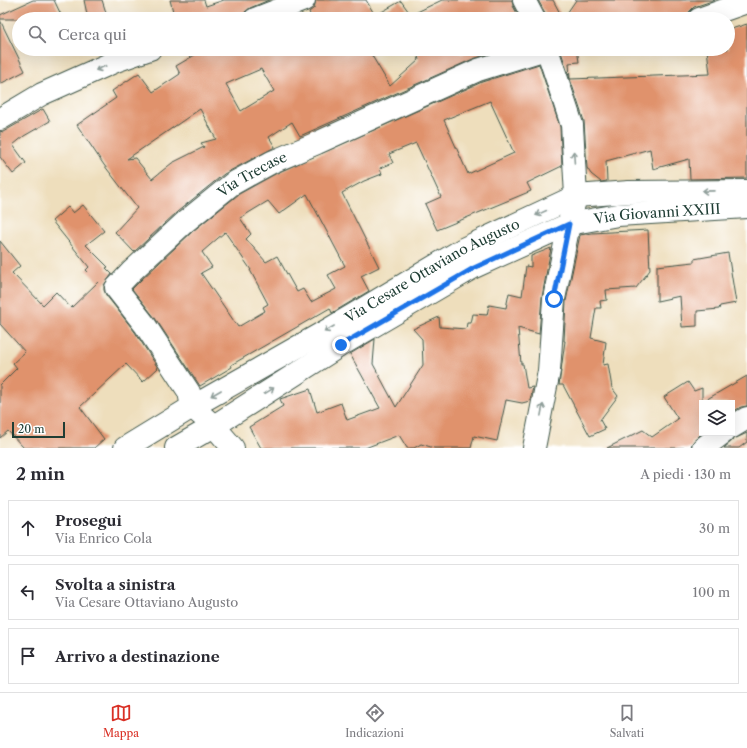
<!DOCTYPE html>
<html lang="it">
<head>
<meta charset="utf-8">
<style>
  :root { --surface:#fff; --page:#f7f7f7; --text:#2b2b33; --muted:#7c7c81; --line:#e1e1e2; --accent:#d93025 }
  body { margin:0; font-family:"Libre Caslon Text",serif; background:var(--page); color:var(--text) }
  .controls { position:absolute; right:12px; bottom:12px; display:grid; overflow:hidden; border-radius:0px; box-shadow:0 4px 16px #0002 }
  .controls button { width:36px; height:36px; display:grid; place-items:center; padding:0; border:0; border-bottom:1px solid var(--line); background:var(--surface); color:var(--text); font:20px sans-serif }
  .scale { position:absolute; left:12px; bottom:10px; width:53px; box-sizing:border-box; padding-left:4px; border:2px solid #1f3d34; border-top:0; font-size:11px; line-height:14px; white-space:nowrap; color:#1f3d34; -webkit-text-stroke:3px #fff; paint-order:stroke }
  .stop { position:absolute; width:12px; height:12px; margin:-9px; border:3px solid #1a73e8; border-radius:50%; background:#fff }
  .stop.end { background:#1a73e8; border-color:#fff; box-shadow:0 1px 4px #0008 }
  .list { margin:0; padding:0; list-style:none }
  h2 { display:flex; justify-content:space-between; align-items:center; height:52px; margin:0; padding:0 16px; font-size:17px }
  h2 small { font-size:13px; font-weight:400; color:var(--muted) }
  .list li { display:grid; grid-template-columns:26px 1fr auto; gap:12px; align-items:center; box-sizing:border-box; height:56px; margin:0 8px 8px; padding:0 8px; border:1px solid var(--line); border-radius:0px }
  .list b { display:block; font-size:15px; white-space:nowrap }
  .list p { margin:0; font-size:13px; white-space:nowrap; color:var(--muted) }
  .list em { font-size:13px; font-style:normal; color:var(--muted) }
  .icon { flex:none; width:22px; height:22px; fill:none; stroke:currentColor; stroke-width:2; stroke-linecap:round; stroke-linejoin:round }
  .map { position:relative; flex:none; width:747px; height:448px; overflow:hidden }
  .search { position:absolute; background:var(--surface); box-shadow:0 4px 16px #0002; left:12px; right:12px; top:12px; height:44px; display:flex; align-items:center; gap:10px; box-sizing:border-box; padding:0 14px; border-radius:22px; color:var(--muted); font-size:15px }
  .sheet { height:244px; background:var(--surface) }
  nav { display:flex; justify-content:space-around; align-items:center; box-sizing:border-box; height:56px; border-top:1px solid var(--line); background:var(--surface); font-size:11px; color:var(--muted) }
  nav a { display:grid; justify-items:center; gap:2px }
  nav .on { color:var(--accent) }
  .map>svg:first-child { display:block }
</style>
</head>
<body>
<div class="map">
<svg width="747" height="448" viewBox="0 0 747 448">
  <rect width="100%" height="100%" fill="#fff"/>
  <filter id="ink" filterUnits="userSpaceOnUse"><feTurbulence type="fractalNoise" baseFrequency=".025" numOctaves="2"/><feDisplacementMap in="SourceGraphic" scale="8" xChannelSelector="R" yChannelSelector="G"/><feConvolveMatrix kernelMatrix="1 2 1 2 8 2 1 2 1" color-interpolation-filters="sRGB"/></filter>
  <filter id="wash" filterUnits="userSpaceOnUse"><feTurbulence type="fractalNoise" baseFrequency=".012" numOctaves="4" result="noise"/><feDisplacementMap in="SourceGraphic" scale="16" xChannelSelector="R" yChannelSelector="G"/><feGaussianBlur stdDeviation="0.9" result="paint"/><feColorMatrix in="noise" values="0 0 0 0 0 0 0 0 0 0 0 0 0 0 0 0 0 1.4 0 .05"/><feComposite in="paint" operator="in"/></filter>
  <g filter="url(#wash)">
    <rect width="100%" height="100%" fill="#eedebc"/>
    <g id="blocks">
      <path fill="#e0926c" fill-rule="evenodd" d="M33,0H54L63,19H0V15Z
        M84,0H102L108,19H88Z
        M170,0H204L206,6L224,0H269L250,8L245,12L243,17L237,19H175Z
        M316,0H366L373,12L361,19H312L309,12L314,8Z
        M442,0H512L513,6L520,19H369L401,1L411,15Z
        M538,0H553L563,19H546L545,13Z
        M576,0H715L694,7L690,11L688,14L669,19H563Z
        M0,20L25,71L0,84Z
        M747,24V178L690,179L689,159L653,169L650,149L606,161L607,181L601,182L591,174L587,168L584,121L560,49H577L579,62L569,63L570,79L710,74L707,49H728V30Z
        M205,49H368L390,86L419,60L416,49H459L461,54L475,49H504L473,59L300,136L292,122L269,137L275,147L224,174L177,212L134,252L115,232L137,208L104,165L77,125L116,98L112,91L139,73L153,92L180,74L176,66ZM261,69L274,91L241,111L226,84ZM200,109L216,139L201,143L204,147L172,163L152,179L135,158L127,159Z
        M539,64L560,127L562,166L527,183L531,191L437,230L425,204L441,197L416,143L389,154L393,163L380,168L382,174L364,181L342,193L379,267L361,276L369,291L332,313L330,308L231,365L232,367L200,386L155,318L132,289L141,280L193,231L239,194L277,173L482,82ZM490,101L514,153L468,174L444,120ZM307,194L345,266L328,275L336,289L311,302L303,289L297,292L277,256L266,262L246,239L251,234L240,218L268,201L279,214ZM225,232L251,270H250L268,304L263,307L265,311L238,327L201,273L212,267L202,252Z
        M43,109L50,121L24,136L13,145L26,163L13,174L0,157V131L3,132Z
        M83,205L104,231L86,245L108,267L106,268L112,274L104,285V290L106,295L135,332L158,368L143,382L126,364L80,407L104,439L94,448H24L8,431L0,438V385L17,368L13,363L25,352L0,324V241L20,266L12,273L43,305L56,292L71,308L98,282L86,270L89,267L52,221L68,207L73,213Z
        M648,230L650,270L636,288L606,290L607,300L600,301L601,308H596L591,338L606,342L603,365L608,364L612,388L618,396L600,420L605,429L590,436L563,385H559L565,341H564L566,301L580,235L592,233Z
        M551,248L542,297L539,334L518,328L521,364H523L527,388L533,387L530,401L522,403L506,400L497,441L474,436L471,448H434L421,444L414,448H407L399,435L365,448H261L249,427L283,406L280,399L310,389L317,412L341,403L347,420L380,408L350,354L375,339L373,364L396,407L423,365L422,339L413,329L439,317L440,327L466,329L467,323H471L473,314L487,315L489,305L506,308L509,293L522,296L526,266L531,267V256Z
        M728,253L736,303L720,306L719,309L697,311V326L682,327L680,296L657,301V266L694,262V259Z
        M747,376V406L741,407L734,411L732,409V403H702V433L692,443L691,448H607L643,430L652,437L678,419L664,397L688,382L694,391L702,388V402Z
        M747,433V442L739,448H724L734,439Z"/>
    </g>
  </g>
  <g filter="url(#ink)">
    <use href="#blocks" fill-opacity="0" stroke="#3e5548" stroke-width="1"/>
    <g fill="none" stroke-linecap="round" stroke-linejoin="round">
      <g stroke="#3e5548" stroke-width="24">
        <g id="minor">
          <path d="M524,0L534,19"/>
          <path d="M255,19L304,0"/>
          <path d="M699,19L747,2"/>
          <path d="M0,119L42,94L116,61L150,49"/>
          <path d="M732,427L747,418"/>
          <path id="s1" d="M125,448L192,407L331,328L465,248L576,196L629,192L747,191"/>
          <path id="s2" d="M176,448L214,426L341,345L474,267L569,224L618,215L747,207"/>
          <path id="s3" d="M233,448L214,426L192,407L189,392L145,325L116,288L132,271L185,222L232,184L272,162L317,143L478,70L546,49"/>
          <path d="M534,448L549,371L554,299L569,224L576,196L572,125L547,49"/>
          <path d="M703,448L723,433"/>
        </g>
      </g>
      <use href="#minor" stroke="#fff" stroke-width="22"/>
    </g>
    <defs><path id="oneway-shaft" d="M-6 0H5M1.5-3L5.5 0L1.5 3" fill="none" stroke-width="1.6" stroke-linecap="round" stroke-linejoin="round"/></defs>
    <g stroke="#8f9e9a">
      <use href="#oneway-shaft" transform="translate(101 68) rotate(156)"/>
      <use href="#oneway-shaft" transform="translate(574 157) rotate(-94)"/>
      <use href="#oneway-shaft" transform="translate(708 191) rotate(179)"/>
      <use href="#oneway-shaft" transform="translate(541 213) rotate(155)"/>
      <use href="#oneway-shaft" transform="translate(329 329) rotate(150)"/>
      <use href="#oneway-shaft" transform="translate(269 391) rotate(-32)"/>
      <use href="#oneway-shaft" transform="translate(216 393) rotate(150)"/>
      <use href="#oneway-shaft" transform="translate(542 410) rotate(-79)"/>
    </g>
  </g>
  <g fill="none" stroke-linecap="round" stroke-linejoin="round" filter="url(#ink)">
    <path stroke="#1a73e8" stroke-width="5" d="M341,345L474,268L569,224L554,299"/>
  </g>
  <g text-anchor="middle" stroke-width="3" stroke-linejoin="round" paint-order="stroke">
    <g font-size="14" fill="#1f3d34" stroke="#fff">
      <text dy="5" stroke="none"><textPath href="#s3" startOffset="379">Via Trecase</textPath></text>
      <text dy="5" stroke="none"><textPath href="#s2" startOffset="542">Via Giovanni XXIII</textPath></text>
      <text dy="5" stroke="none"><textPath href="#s1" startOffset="355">Via Cesare Ottaviano Augusto</textPath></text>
    </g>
  </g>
</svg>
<div class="controls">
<button><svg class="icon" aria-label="layers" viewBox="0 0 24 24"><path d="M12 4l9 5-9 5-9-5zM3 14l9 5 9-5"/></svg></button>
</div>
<div class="scale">20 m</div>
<div class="stop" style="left:554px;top:299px"></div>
<div class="stop end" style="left:341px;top:345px"></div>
<div class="search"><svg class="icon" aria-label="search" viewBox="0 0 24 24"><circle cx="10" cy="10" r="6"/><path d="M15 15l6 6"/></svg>Cerca qui</div>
</div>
<section class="sheet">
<h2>2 min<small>A piedi · 130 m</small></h2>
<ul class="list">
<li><svg class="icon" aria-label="ahead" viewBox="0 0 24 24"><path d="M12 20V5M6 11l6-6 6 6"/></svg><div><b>Prosegui</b><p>Via Enrico Cola</p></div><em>30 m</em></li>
<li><svg class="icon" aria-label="left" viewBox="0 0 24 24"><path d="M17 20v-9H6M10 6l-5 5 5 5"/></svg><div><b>Svolta a sinistra</b><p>Via Cesare Ottaviano Augusto</p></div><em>100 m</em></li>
<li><svg class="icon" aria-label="arrive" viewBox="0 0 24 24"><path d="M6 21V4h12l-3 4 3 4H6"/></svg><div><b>Arrivo a destinazione</b></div></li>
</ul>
</section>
<nav>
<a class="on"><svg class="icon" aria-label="map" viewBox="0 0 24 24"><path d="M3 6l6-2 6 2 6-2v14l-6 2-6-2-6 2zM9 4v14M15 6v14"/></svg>Mappa</a>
<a><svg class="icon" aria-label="directions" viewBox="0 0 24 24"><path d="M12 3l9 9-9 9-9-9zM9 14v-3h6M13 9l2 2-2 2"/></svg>Indicazioni</a>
<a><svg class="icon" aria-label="saved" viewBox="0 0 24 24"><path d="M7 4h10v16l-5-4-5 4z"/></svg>Salvati</a>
</nav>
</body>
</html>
